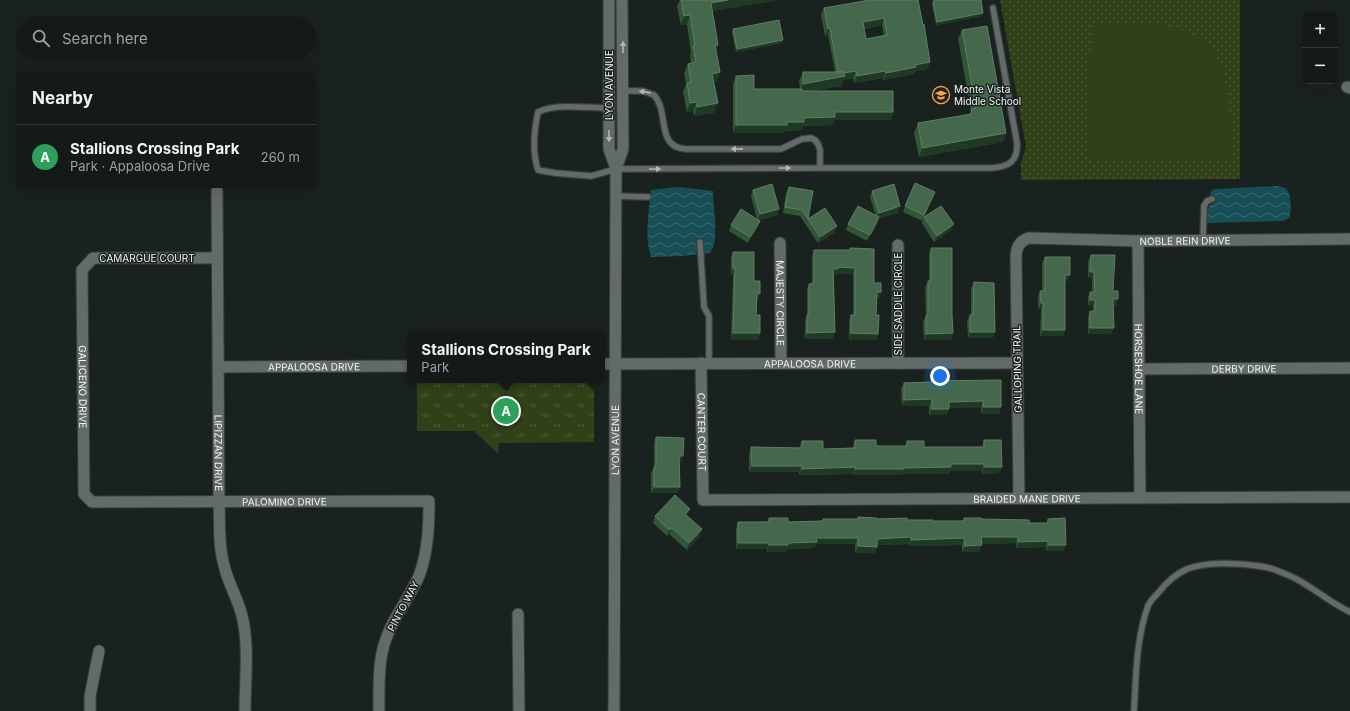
<!DOCTYPE html>
<html lang="en">
<head>
<meta charset="utf-8">
<style>
  :root { --surface:#141a17; --page:#212724; --text:#f1f3f6; --muted:#9da1a1; --line:#333836; --accent:#d93025 }
  body { margin:0; font-family:Inter,sans-serif; background:var(--page); color:var(--text) }
  .controls { position:absolute; right:12px; top:12px; display:grid; overflow:hidden; border-radius:6px; box-shadow:0 4px 16px #0002 }
  .controls button { width:36px; height:36px; display:grid; place-items:center; padding:0; border:0; border-bottom:1px solid var(--line); background:var(--surface); color:var(--text); font:20px sans-serif }
  .you { position:absolute; left:940px; top:376px; width:14px; height:14px; margin:-10px; border:3px solid #fff; border-radius:50%; background:#1a73e8; box-shadow:0 0 0 6px #1a73e833 }
  .badge { display:grid; place-items:center; width:26px; height:26px; border-radius:50%; background:var(--accent); color:#fff; font-size:13px; font-weight:700 }
  .pin { position:absolute; translate:-50% -50%; border:2px solid #fff; box-shadow:0 1px 4px #0006 }
  .popup { position:absolute; left:407px; top:331px; width:198px; height:52px; box-sizing:border-box; display:grid; place-content:center; border-radius:6px; background:var(--surface); filter:drop-shadow(0 1px 3px #0005); font-size:13px; white-space:nowrap; color:var(--muted) }
  .popup b { font-size:15px; color:var(--text) }
  .popup::after { content:''; position:absolute; left:50%; top:100%; margin-left:-8px; border:8px solid transparent; border-top-color:var(--surface) }
  .list { margin:0; padding:0; list-style:none }
  h2 { display:flex; justify-content:space-between; align-items:center; height:52px; margin:0; padding:0 16px; font-size:17px }
  h2 small { font-size:13px; font-weight:400; color:var(--muted) }
  .list li { display:grid; grid-template-columns:26px 1fr auto; gap:12px; align-items:center; box-sizing:border-box; height:64px; padding:0 16px; border-top:1px solid var(--line) }
  .list b { display:block; font-size:15px; white-space:nowrap }
  .list p { margin:0; font-size:13px; white-space:nowrap; color:var(--muted) }
  .list em { font-size:13px; font-style:normal; color:var(--muted) }
  .icon { flex:none; width:22px; height:22px; fill:none; stroke:currentColor; stroke-width:2; stroke-linecap:round; stroke-linejoin:round }
  .map { position:relative; flex:none; width:1350px; height:711px; overflow:hidden }
  .search { position:absolute; background:var(--surface); box-shadow:0 4px 16px #0002; left:16px; top:16px; width:300px; height:44px; display:flex; align-items:center; gap:10px; box-sizing:border-box; padding:0 14px; border-radius:22px; color:var(--muted); font-size:15px }
  .panel { position:absolute; background:var(--surface); box-shadow:0 4px 16px #0002; left:16px; top:72px; width:300px; height:116px; border-radius:6px }
  .map>svg:first-child { display:block }
</style>
</head>
<body>
<div class="map">
<svg width="1350" height="711" viewBox="0 0 1350 711">
  <defs>
    <pattern id="grass-dots" width="8" height="8" patternUnits="userSpaceOnUse"><rect width="8" height="8" fill="#314017"/><path d="M2 2h.1M6 6h.1" fill="none" stroke="#4f5c39" stroke-width="1.8" stroke-linecap="round"/></pattern>
    <pattern id="park-tufts" width="24" height="20" patternUnits="userSpaceOnUse"><rect width="24" height="20" fill="#314017"/><path d="M3 7l-1-3M5 7V3M7 7l1-3M15 17l-1-3M17 17v-4M19 17l1-3" fill="none" stroke="#4f5c39"/></pattern>
    <pattern id="water-waves" width="16" height="10" patternUnits="userSpaceOnUse"><rect width="16" height="10" fill="#164f56"/><path d="M0 5q4-4 8 0t8 0" fill="none" stroke="#38696f"/></pattern>
  </defs>
  <rect width="100%" height="100%" fill="#1a221f"/>
  <path fill="url(#grass-dots)" d="M1000,0H1240V179L1021,180V162L1026,147Z"/>
  <path fill="url(#park-tufts)" d="M417,380H583L594,391V442L499,443L498,454L474,431H417Z"/>
  <path fill="#314017" d="M1092,22L1154,23L1183,30L1207,42L1222,67L1229,98L1232,161L1104,162L1094,160L1087,155L1086,139Z"/>
  <path fill="url(#water-waves)" d="M1278,186C1282,187 1285,187 1287,190C1291,193 1292,214 1289,218C1287,219 1285,220 1283,221L1206,223V216L1209,206L1215,202V196L1209,197L1212,190L1216,189Z
    M678,187L713,191C713,208 720,239 710,253L681,256L651,257C644,236 649,211 651,190Z"/>
  <g fill="none" stroke-linecap="round" stroke-linejoin="round">
    <g stroke="#393e3c" stroke-width="8">
      <path id="service" d="M608,108C587,108 557,103 538,112C534,131 532,152 538,170L555,173L591,176L616,169L820,168V150L818,144L815,140L811,138L802,139L781,149H686C655,147 670,113 654,95L643,91H623
        M820,168H991C1008,167 1018,162 1017,143L993,8
        M616,196L648,197
        M1203,240L1204,206L1207,201L1212,199
        M700,242L704,307L709,316V363
        M1134,711C1136,676 1136,639 1148,606C1150,601 1155,596 1159,592C1166,583 1176,574 1187,569C1208,561 1242,563 1265,567C1272,568 1280,572 1288,575C1310,584 1328,602 1350,612"/>
    </g>
    <g stroke="#393e3c" stroke-width="13">
      <g id="minor">
        <path d="M1347,87L1350,88"/>
        <path id="s1" d="M217,191L219,501C220,522 218,545 224,565C228,584 239,600 243,620C249,649 245,681 245,711"/>
        <path id="s2" d="M1138,241L1140,498"/>
        <path id="s3" d="M780,243L781,363"/>
        <path d="M898,245V363"/>
        <path id="s4" d="M217,258H93L82,270L84,494L92,502L429,501C429,526 428,552 419,576C407,603 388,623 382,653C378,672 379,692 379,711"/>
        <path id="s5" d="M701,363L703,500L1350,497"/>
        <path id="s6" d="M602,364L1017,363"/>
        <path id="s7" d="M219,367L410,366"/>
        <path id="s8" d="M1139,369L1350,368"/>
        <path id="s9" d="M1019,498L1016,255C1017,246 1020,241 1029,238L1138,241L1350,239"/>
        <path d="M518,614L519,711"/>
        <path d="M90,711V696L99,651"/>
      </g>
    </g>
    <g stroke="#393e3c" stroke-width="13">
      <g id="tertiary">
        <path d="M609,0V149L616,169"/>
        <path id="s10" d="M614,711L616,169L623,149L622,0"/>
      </g>
    </g>
    <use href="#service" stroke="#626b67" stroke-width="5.5"/>
    <use href="#minor" stroke="#626b67" stroke-width="11"/>
    <use href="#tertiary" stroke="#626b67" stroke-width="11"/>
  </g>
  <path fill="#305636" fill-rule="evenodd" d="M680,0H778L712,11L718,45L716,51L720,72L716,82H714V113L694,116L693,111L687,112L683,92L686,84L684,73L688,64L691,63L690,56L691,52L687,25H681L677,6Z
    M870,0L928,69L915,71L914,74L883,80V78L854,83L853,78L843,80L841,86L810,91L893,112L891,120H834L833,125L803,126L801,130L785,131L784,133H733V84L736,76L754,89H800L799,81L803,72H835L828,35L825,36L821,15L824,8ZM882,25L884,36L866,39L864,29Z
    M933,1L982,16L936,25L932,5Z
    M733,29L782,43L736,52L732,32Z
    M962,30L1006,133L1003,142L919,157L914,133L918,123L969,114L971,110L958,39Z
    M789,187L808,219L806,225L800,216L783,213L786,193Z
    M753,190L779,209L777,215L759,220L760,221L758,227L748,243L729,231L731,225L757,219L751,196Z
    M872,191L898,213L879,218L877,224L867,241L846,230L848,224L876,216L870,197Z
    M935,192L924,217L951,230L934,242L922,223L924,218L922,221L903,212L905,206Z
    M808,219L835,232L818,243L806,225Z
    M850,248L874,283L881,292L879,298H876V315L878,334L876,340H849V321L851,315H853V274H836V275H834L835,332L832,339H805V321L807,316V290L809,284L812,283V256L814,250H850Z
    M931,248L951,340H924L923,322L926,316L925,288L928,281H929V254Z
    M733,252L754,281L758,300H757L756,315L760,333L758,340H731L733,275H731V258Z
    M1091,255L1118,299L1116,305L1113,306L1111,334H1088V317L1090,311H1093V306H1088V298L1090,292H1092V278H1088V261Z
    M1045,257L1068,281H1065V330L1063,336H1040L1041,310H1038V297L1040,291H1042V263Z
    M974,282L993,338H968L967,321L970,315H971V289Z
    M931,381L1001,407L999,414H981V408H949L947,415H929V406H902L901,389L904,383L931,382Z
    M656,437L681,463H679L680,487L677,493H651V473L654,467V444Z
    M855,440L876,446H905L907,441L924,447H982L984,440L1002,467L999,473L982,474V471H950L949,474H902V475H853V474L799,475V472H749V454L751,447L799,448L802,441L823,449L853,448V447Z
    M690,509L687,516L700,536L687,550L669,534L667,536L653,523L655,516Z
    M858,517L877,519L933,521H963L964,518L1029,523H1046L1048,519L1066,545L1063,551H1046V547L1016,548V543L982,544L979,552H962V545L909,546V544L877,545L875,553H855V544H816L814,548L787,549L786,552H767V549H736V529L738,522H767L769,518L788,522L822,521L823,519H857Z"/>
  <path fill="#1f3a24" d="M728,0H778L707,12L711,3Z
    M983,13L982,16L936,25L937,22Z
    M690,15L687,25H681L684,16Z
    M884,18L882,25L860,29L863,22Z
    M830,28L828,35L825,36L828,29Z
    M783,40L782,43L736,52L737,49Z
    M715,45H718L715,54Z
    M930,62L928,69L915,71L914,74L883,80L886,73L915,65Z
    M856,71L853,78L843,80L841,86L800,93L803,84L839,74Z
    M885,71L883,78L854,83L857,76Z
    M720,72L716,82L709,83L712,74Z
    M697,102L693,111L687,112L690,103Z
    M718,103L714,113L694,116L697,107Z
    M835,112H893L891,120H834L833,125L803,126L801,130L785,131L784,133H733L736,125L787,122L804,118Z
    M1006,133L1003,142L919,157L922,148Z
    M900,206L898,213L879,218L877,224L867,241L879,213Z
    M779,209L777,215L758,220L760,214Z
    M760,221L758,227L748,243L750,237Z
    M954,224L951,230L934,242L937,236Z
    M837,226L835,232L818,243L820,237Z
    M838,267L855,268L853,274H836V275H831L833,269Z
    M733,268H735L733,275H731Z
    M1090,272H1094L1092,278H1088Z
    M1065,275H1070L1068,281H1063Z
    M877,292H881L879,298H874Z
    M757,293L760,294L758,300H755Z
    M1113,299H1118L1116,305L1111,306Z
    M1090,300H1095L1093,306H1088Z
    M1041,303H1043L1041,310H1038Z
    M1090,328H1114L1111,334H1088Z
    M1043,330H1065L1063,336H1040Z
    M835,332L832,339H805L807,333Z
    M970,332H995L993,338H968Z
    M733,333H760L758,340H731Z
    M851,333L878,334L876,340H849Z
    M953,333L951,340H924L926,334Z
    M932,399L929,406H902L904,400Z
    M983,401L981,408H946L949,402Z
    M983,407H1001L999,414H981Z
    M932,409H949L947,415H929Z
    M679,456H683L681,463H677Z
    M951,464H984L982,471H950L949,474H902V475H853L855,469L904,468Z
    M752,466H802L799,472H749Z
    M855,467L853,474L799,475L802,469Z
    M984,467H1002L999,473L982,474Z
    M654,487H680L677,493H651Z
    M690,509L687,515L682,520L685,514Z
    M672,528L669,534L667,536L669,530Z
    M702,529L700,536L687,550L689,543Z
    M911,537L909,544L875,545L877,539Z
    M981,537H1018L1016,543L979,544Z
    M816,538H858L855,544H816L814,548L787,549L786,552H767L769,545Z
    M964,538L962,545L909,546L911,540Z
    M1048,541L1046,547L1016,548L1018,542Z
    M738,543H769L767,549H736Z
    M982,545L979,552H962L965,546Z
    M1048,545H1066L1063,551H1046Z
    M858,546L877,547L875,553H855Z"/>
  <path fill="#45674b" stroke="#607d65" fill-rule="evenodd" d="M681,0H728L711,3L718,45H715L720,72L712,74L718,103L697,107V102L690,103L687,83L691,82L688,64L696,62L693,46H695L690,15L684,16Z
    M870,0H918L923,25L924,24L930,62L915,65L916,67L886,73L885,71L857,76L856,71L844,73V72H838L830,28L828,29L824,8ZM884,18L887,35L866,39L863,22Z
    M941,0H981L983,13L937,22L933,1Z
    M779,20L783,40L737,49L733,29Z
    M987,26L1006,133L922,148L918,123L972,114L971,109L976,108L962,30Z
    M803,72H844L845,76L803,84Z
    M754,75V89H802V91H893V112H835V117L804,118V122H787V125H736V76Z
    M915,183L935,192L924,215L905,206Z
    M772,184L779,209L760,214L753,190Z
    M894,184L900,206L879,213L872,191Z
    M789,187L813,191L808,219L802,210L785,207Z
    M858,206L879,217L870,235L848,224Z
    M941,206L954,224L937,236L924,217Z
    M825,208L837,226L820,237L808,219Z
    M741,209L760,221L750,237L731,225Z
    M850,248L874,249V283H881V292H877L876,315H879L878,334L851,333V315H855V268L838,267V269H833L835,332L807,333V315H809V284L814,283V250H850Z
    M931,248H952V315L953,333L926,334V315H928V281H931Z
    M733,252H754V281H760V294L757,293L756,315H760V333H733L735,268H733Z
    M1091,255H1115L1113,291H1118V299H1113L1114,328H1090V311H1095V300H1090V292H1095L1094,272H1090Z
    M1045,257H1070V275H1065V330H1043V303H1041L1040,291H1045Z
    M974,282L994,283L995,332H970V315H973Z
    M1001,380V407H983V401L949,402V409H932V399L904,400V383L931,382V381Z
    M656,437L684,438L683,456H679L680,487H654V467H656Z
    M855,440H876V446H907V441H924V447H984V440H1001L1002,467H984V464H951V467L904,468V469H855V467L802,469V466H752L751,447L802,448V441H823V449L855,448Z
    M675,495L690,509L685,514L702,529L689,543L672,528L669,530L655,516Z
    M858,517L877,518V519L907,518V520H933V521H964V518H981V519L1029,520V523H1048V519L1065,518L1066,545H1048V541L1018,542V537H981L982,545L965,546L964,538L911,540V537L877,539V547L858,546V538H816L817,542L788,543V545H769V543H738V522H769V518H788V522L823,521V519H858Z"/>
  <defs><path id="oneway-solid" d="M-6-.8H1V-3.2L6.5 0L1 3.2V.8H-6Z"/></defs>
  <g fill="#b0b7b4">
    <use href="#oneway-solid" transform="translate(623 47) rotate(-90)"/>
    <use href="#oneway-solid" transform="translate(645 92) rotate(-171)"/>
    <use href="#oneway-solid" transform="translate(609 136) rotate(89)"/>
    <use href="#oneway-solid" transform="translate(737 149) rotate(179)"/>
    <use href="#oneway-solid" transform="translate(785 168)"/>
    <use href="#oneway-solid" transform="translate(655 169)"/>
  </g>
  <defs>
    <g id="school-ring" transform="scale(0.9)"><circle r="9.5" fill="#1a221f" stroke="#f5a345" stroke-width="1.5"/><path d="M0-5L7-2L0 1L-7-2ZM-4 1L0 2.5L4 1V4Q0 6-4 4Z" fill="#f5a345"/></g>
  </defs>
  <g fill-rule="evenodd">
    <use href="#school-ring" x="941" y="95"/>
  </g>
  <g text-anchor="middle" stroke-width="3" stroke-linejoin="round" paint-order="stroke">
    <g font-size="10" fill="#f0f5f3" stroke="#1a221f">
      <text transform="translate(609 85) rotate(-90)" y="4">LYON AVENUE</text>
      <text dy="4" stroke="none"><textPath href="#s9" startOffset="422">NOBLE REIN DRIVE</textPath></text>
      <text x="147" y="262">CAMARGUE COURT</text>
      <text dy="4" stroke="none"><textPath href="#s3" startOffset="60">MAJESTY CIRCLE</textPath></text>
      <text transform="translate(898 304) rotate(-90)" y="4">SIDE SADDLE CIRCLE</text>
      <text dy="4" stroke="none"><textPath href="#s6" startOffset="208">APPALOOSA DRIVE</textPath></text>
      <text dy="4" stroke="none"><textPath href="#s7" startOffset="95">APPALOOSA DRIVE</textPath></text>
      <text transform="translate(1017 369) rotate(-91)" y="4">GALLOPING TRAIL</text>
      <text dy="4" stroke="none"><textPath href="#s2" startOffset="128">HORSESHOE LANE</textPath></text>
      <text dy="4" stroke="none"><textPath href="#s8" startOffset="105">DERBY DRIVE</textPath></text>
      <text dy="4" stroke="none"><textPath href="#s4" startOffset="257">GALICENO DRIVE</textPath></text>
      <text dy="4" stroke="none"><textPath href="#s5" startOffset="69">CANTER COURT</textPath></text>
      <text dy="4" stroke="none"><textPath href="#s10" startOffset="271">LYON AVENUE</textPath></text>
      <text dy="4" stroke="none"><textPath href="#s1" startOffset="262">LIPIZZAN DRIVE</textPath></text>
      <text dy="4" stroke="none"><textPath href="#s5" startOffset="461">BRAIDED MANE DRIVE</textPath></text>
      <text dy="4" stroke="none"><textPath href="#s4" startOffset="568">PALOMINO DRIVE</textPath></text>
      <text transform="translate(403 606) rotate(-62)" y="4">PINTO WAY</text>
    </g>
    <g font-size="10" fill="#f0f5f3" stroke="#1a221f" text-anchor="start">
      <text x="954" y="93">Monte Vista<tspan x="954" dy="12">Middle School</tspan></text>
    </g>
  </g>
</svg>
<div class="controls">
<button>+</button>
<button>−</button>
</div>
<div class="you"></div>
<div class="pin badge" style="left:506px;top:411px;background:#2e9e5b">A</div>
<div class="popup"><b>Stallions Crossing Park</b>Park</div>
<div class="search"><svg class="icon" aria-label="search" viewBox="0 0 24 24"><circle cx="10" cy="10" r="6"/><path d="M15 15l6 6"/></svg>Search here</div>
<section class="panel">
<h2>Nearby<small></small></h2>
<ul class="list">
<li><span class="badge" style="background:#2e9e5b">A</span><div><b>Stallions Crossing Park</b><p>Park · Appaloosa Drive</p></div><em>260 m</em></li>
</ul>
</section>
</div>
</body>
</html>
